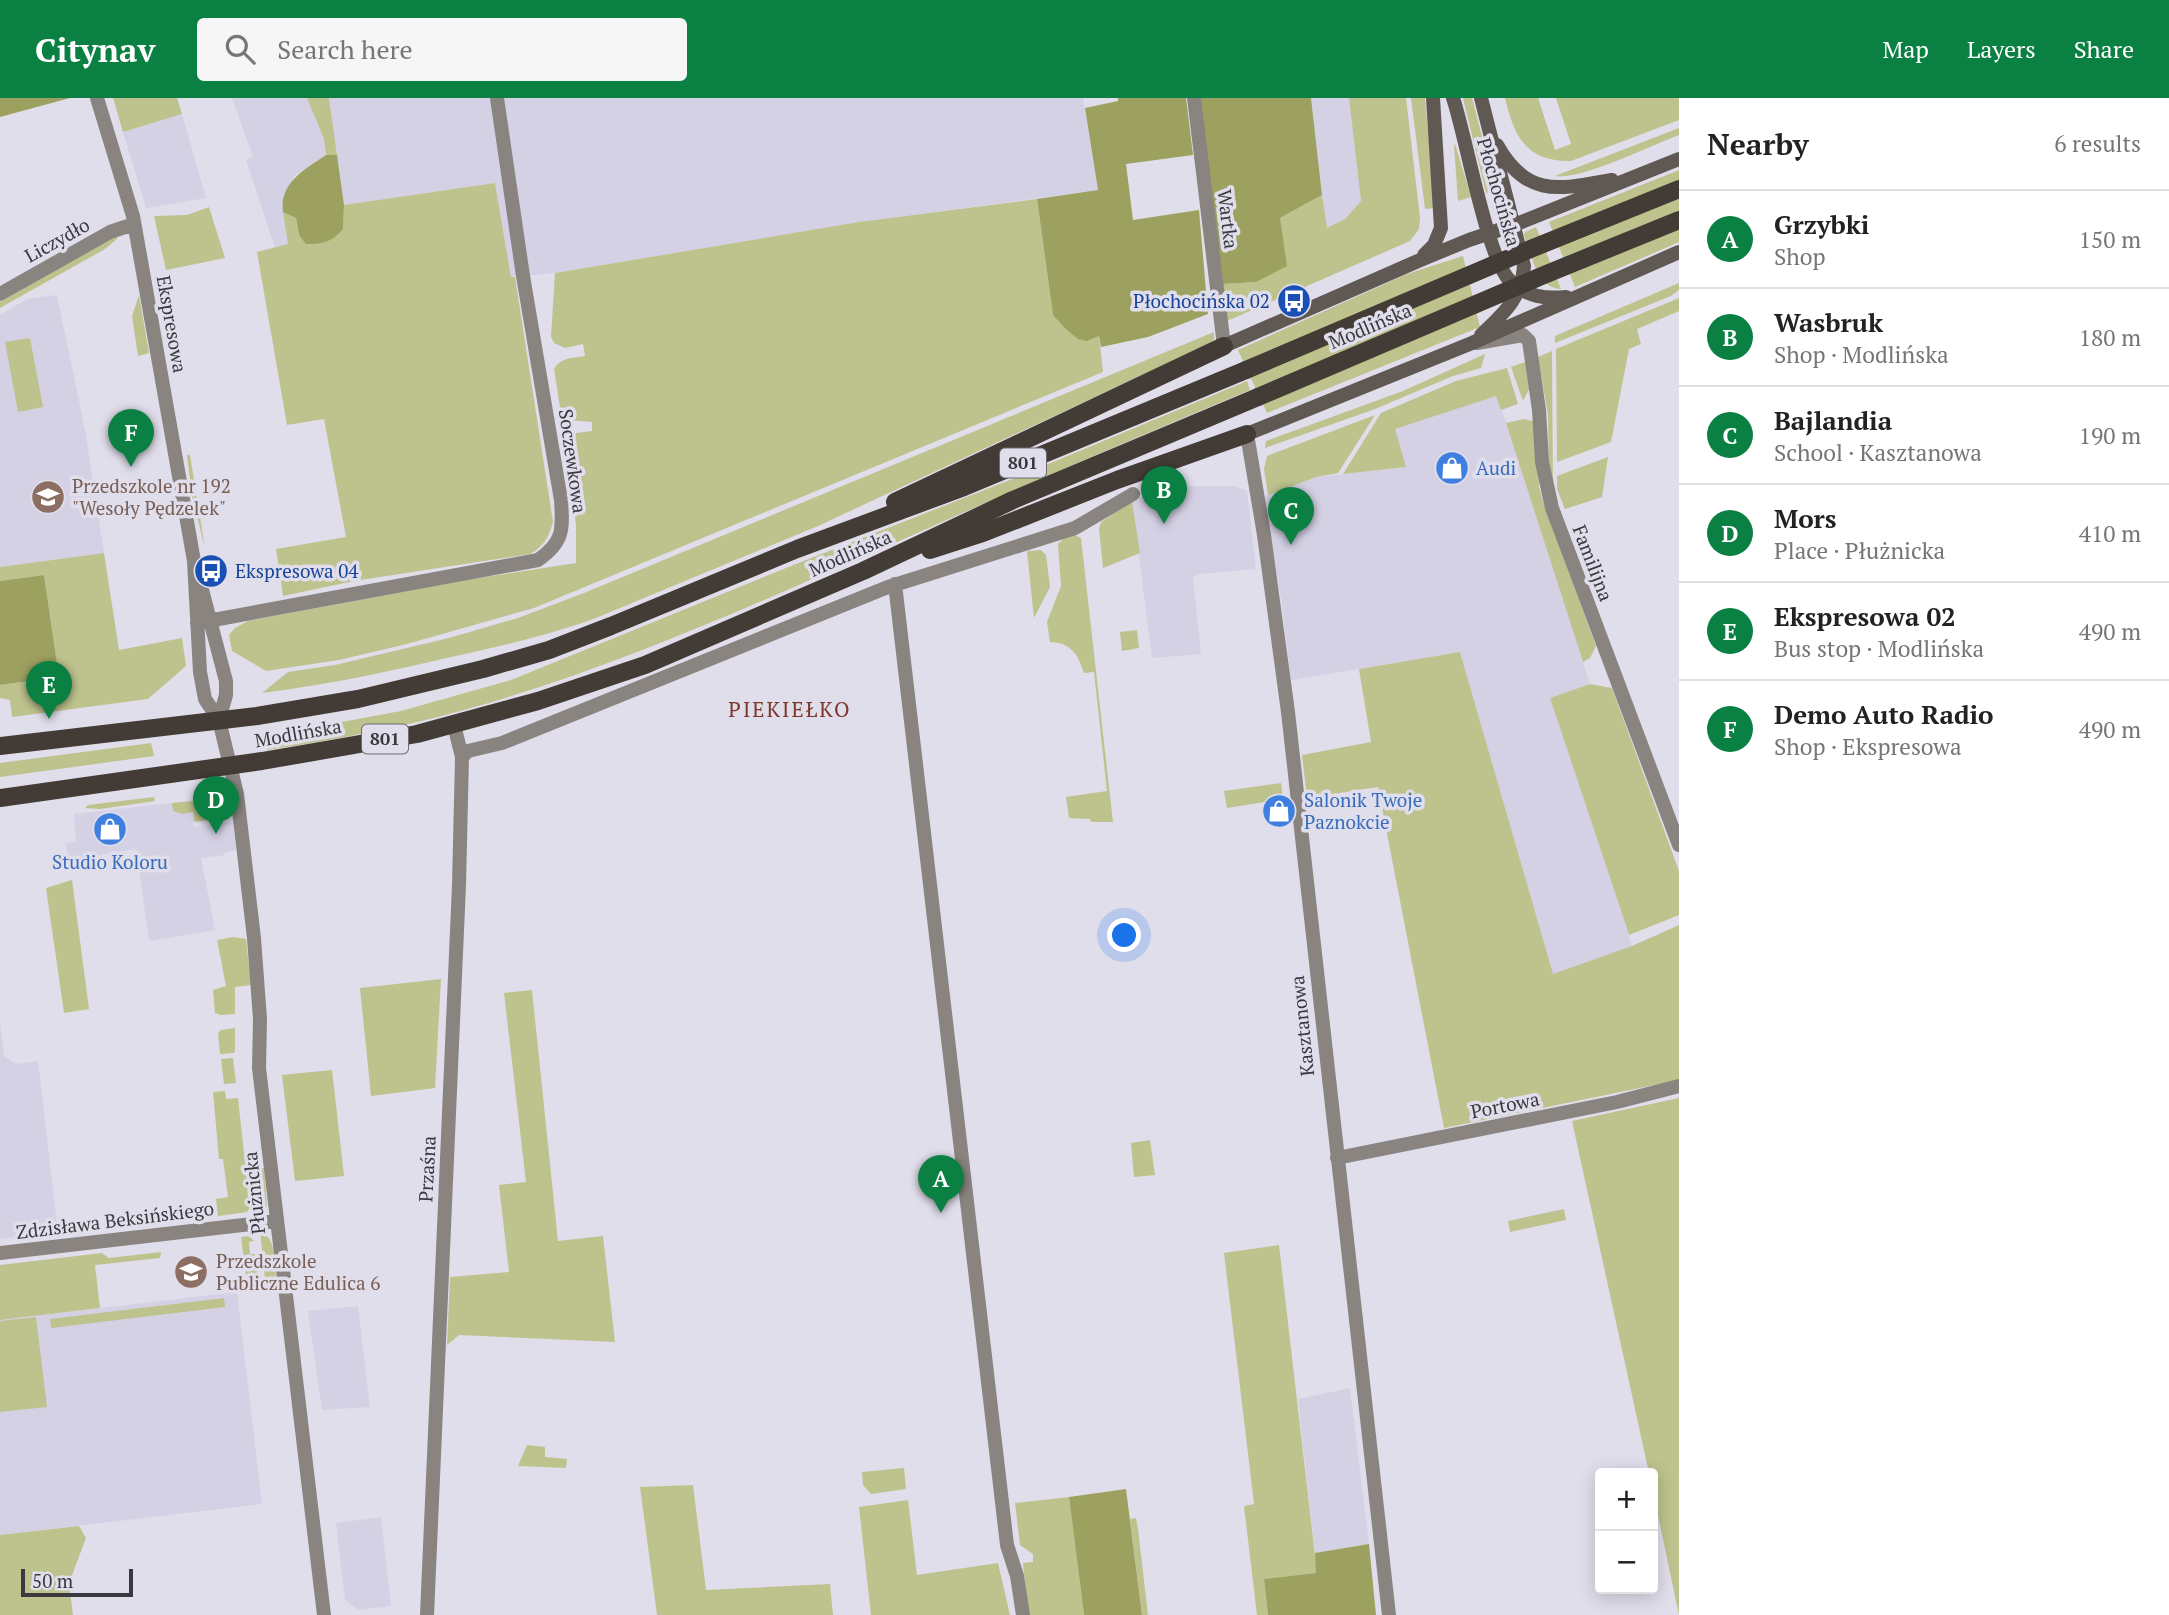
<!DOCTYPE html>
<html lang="en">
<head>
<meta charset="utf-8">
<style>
  :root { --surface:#fff; --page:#f6f6f6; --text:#222; --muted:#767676; --line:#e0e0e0; --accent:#0b8043 }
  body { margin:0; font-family:"PT Serif",serif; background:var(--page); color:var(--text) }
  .controls { position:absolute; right:21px; bottom:21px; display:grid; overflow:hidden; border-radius:7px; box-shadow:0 4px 18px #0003 }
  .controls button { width:63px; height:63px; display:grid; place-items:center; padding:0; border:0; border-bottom:2px solid var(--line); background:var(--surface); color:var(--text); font:35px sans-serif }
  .scale { position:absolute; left:21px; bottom:18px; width:112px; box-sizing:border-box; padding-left:7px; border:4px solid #3a393f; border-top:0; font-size:19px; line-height:24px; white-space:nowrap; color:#3a393f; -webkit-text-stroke:5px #e0deeb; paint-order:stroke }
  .you { position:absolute; left:1125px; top:838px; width:24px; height:24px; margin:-18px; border:5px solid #fff; border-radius:50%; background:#1a73e8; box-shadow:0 0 0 10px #1a73e833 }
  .badge { display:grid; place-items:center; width:46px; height:46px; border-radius:50%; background:var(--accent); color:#fff; font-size:23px; font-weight:700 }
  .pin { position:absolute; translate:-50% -58px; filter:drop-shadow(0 2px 4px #0008) }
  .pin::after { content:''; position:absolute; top:37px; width:24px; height:21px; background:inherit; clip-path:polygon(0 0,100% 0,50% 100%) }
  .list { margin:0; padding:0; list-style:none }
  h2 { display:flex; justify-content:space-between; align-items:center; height:91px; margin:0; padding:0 28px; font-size:30px }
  h2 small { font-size:23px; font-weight:400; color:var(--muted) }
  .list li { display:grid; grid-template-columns:46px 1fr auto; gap:21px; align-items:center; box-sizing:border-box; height:98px; padding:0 28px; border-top:2px solid var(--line) }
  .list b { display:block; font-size:26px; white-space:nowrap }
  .list p { margin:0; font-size:23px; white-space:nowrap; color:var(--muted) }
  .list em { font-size:23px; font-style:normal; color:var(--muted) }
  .icon { flex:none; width:38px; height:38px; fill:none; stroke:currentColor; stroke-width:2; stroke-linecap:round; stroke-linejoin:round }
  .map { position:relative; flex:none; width:1679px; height:1517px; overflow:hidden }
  header { display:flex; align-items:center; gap:42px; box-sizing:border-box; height:98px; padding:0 35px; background:var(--accent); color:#fff }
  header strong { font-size:33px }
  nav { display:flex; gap:38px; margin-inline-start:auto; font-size:24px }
  .search { width:490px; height:63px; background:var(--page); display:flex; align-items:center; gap:18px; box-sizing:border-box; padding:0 24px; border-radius:7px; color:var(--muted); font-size:26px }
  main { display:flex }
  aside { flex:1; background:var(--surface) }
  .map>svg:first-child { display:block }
</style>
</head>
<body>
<header>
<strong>Citynav</strong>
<div class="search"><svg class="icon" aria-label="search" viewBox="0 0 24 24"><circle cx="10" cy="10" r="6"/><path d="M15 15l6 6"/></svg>Search here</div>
<nav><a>Map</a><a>Layers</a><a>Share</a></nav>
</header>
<main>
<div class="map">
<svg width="1679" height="1517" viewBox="0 0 1679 1517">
  <rect width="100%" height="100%" fill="#e0deeb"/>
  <path fill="#d4d1e5" d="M232,0H307L324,41L326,57L294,78L288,146L275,150L246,62L253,59Z
    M329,0H1083L1098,92L859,124L555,175L511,179L495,85L344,107Z
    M1311,0H1349L1361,103L1345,121L1326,131Z
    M182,16L206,100L146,110L123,34Z
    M57,197L85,332L104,455L0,469V217L27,201Z
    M1497,297L1590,586L1550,600L1632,848L1553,877L1460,554L1291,582L1282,507L1265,410V398L1316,379L1405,369L1394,331Z
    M1184,388H1234L1247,393L1256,471L1200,476L1193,479L1201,556L1152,560L1132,403L1155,393Z
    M191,703L194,729L233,724L236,752L225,755V757L201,760L215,832L149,843L136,751L68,762L66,745L76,744L74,716Z
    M0,923L4,958L16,966L38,963L58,1134L0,1141Z
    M237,1194L262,1406L0,1437V1222Z
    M358,1208L370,1309L322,1312L308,1213Z
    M1350,1290L1369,1446L1315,1455L1298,1301Z
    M381,1419L391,1508L358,1512L345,1502L336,1425Z"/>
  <path fill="#bec28d" d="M113,0H177L182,16L123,34Z
    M307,0H329L337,57H326L324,41Z
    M1349,0H1406L1420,120L1419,131L1410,143L1227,223L1223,186L1256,184L1280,120L1322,97L1327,130L1345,121L1361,103Z
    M1411,0H1425L1435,110L1425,111Z
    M1463,0H1472L1496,92L1486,95Z
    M1505,0H1538L1555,52L1571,46L1556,0H1679V22L1571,63C1526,64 1514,38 1505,0Z
    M1679,30V37C1652,47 1579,83 1555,78Z
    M1455,46L1471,99L1458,103L1454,47Z
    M1679,72V144L1575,189L1549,124Z
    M495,85L511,179H515L553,424C549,439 544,448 530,456L354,483L283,498L276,451L346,439L324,321L287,327L257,154L288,146L283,114L296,120L299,137L343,131L344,107Z
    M1037,101L1053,217L1099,238L1103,274L534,510L407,546L339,562L266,573L232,553L229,537L235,530L248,523L466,482L576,465V427L566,347L569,339L576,335L592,333V324L566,322L561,316L554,271C561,259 573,260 585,258L583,246L565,250L554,245L551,239L555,175L859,124Z
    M209,109L225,160L166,172L154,118L187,117Z
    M1536,129L1561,191C1536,190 1532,157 1524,137L1525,134Z
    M113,139H117V141L105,151L0,210V204Z
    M1463,158L1480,229L1267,315L1238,252L1407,176Z
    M1679,185V192L1671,198L1555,245V238Z
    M139,197L149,255L138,258L132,218Z
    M1679,200V213L1637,231L1641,246L1629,251L1611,344L1557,364L1556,251Z
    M1214,234V241L1211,245L818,428L591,522C545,538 498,549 451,559C388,574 326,587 262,595L288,574L335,567L449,540L518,520L584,495Z
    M30,240L43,309L18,314L5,244Z
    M1552,253L1553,393L1549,376L1548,317L1538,259Z
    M1485,256L1481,270L1453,278L1375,311L1265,350L1266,343L1403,293Z
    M1525,264L1529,291L1523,303L1511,269Z
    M1507,270L1518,306L1501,312L1496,298L1395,331L1406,369L1343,376L1381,315L1456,283Z
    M1247,283L1250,292C1135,340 1020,389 906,440C762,503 616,570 464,612C399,630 333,642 267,652L266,638L401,613L511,582L796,466L1015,380Z
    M1375,317L1338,375L1316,379L1268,397L1264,371L1267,358Z
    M1524,321L1536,324L1539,389L1544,407L1596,548L1590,560L1583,564L1506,325Z
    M187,357H190L205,450L192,398Z
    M1608,359L1602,399L1565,411L1557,391V378Z
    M1132,403L1140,455L1103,470L1099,431L1101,424Z
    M1073,436L1081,440L1113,724H1091L1090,721L1069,720L1066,699L1107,693L1094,574L1084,575C1078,556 1071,545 1050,544L1047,524L1061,488L1058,446L1067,438Z
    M1041,452L1046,457L1050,489L1034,520L1027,453Z
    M104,455L119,552L182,540L186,568L148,601L12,619L10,602L0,600V587L59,579L44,477L0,483V469Z
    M1137,532L1139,550L1122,553L1120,534Z
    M1460,554L1553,876L1632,848L1679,827V982L1444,1030L1378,689L1307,700L1302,657L1371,644L1359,571Z
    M1590,586L1612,590L1679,773V817L1629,837L1550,600Z
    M151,645L154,658L0,679V665Z
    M1281,685L1283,701L1227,710L1224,693Z
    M154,699L155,703L100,711L85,710L88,707Z
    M195,703L213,705L215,721L194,724L193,714L183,716L173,713L172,705Z
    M72,782L89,911L64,915L46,790Z
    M233,839L246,841L251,887L235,889V916L221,917L215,915L213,892L226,888L217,842Z
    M441,881L435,990L371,998L360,890Z
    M532,892L558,1143L603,1138L615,1244L459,1237L447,1247L450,1179L509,1174L499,1087L526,1084L504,895Z
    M235,930V953L234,955L220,956L218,935L221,932Z
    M233,960L236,985L224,986L221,961Z
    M332,972L344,1078L295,1083L282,977Z
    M225,993L226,1001L238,1000L250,1110L247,1114L218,1118L216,1101L228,1099L223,1061H219L213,994Z
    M1679,1000V1517L1653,1394V1375H1649L1572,1023Z
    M1150,1042L1155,1077L1134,1079L1131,1045Z
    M264,1070L267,1108L258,1117L253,1071Z
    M1564,1111L1566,1122L1510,1134L1508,1123Z
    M260,1133C277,1142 274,1161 276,1179L265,1181Z
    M249,1138L254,1143L249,1144L250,1156H255L259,1183L247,1185L241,1139Z
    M1279,1147L1317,1475L1264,1481L1268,1517H1257L1244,1408L1254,1406L1224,1155Z
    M161,1154L160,1160L95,1167L100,1210L0,1222V1167L102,1155L109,1160Z
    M224,1200L225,1209L51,1230L50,1221Z
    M36,1219L47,1309L0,1314V1223Z
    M527,1347L545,1349V1359L567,1361L566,1370L518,1368Z
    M904,1370L906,1391L871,1396L863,1387L862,1374Z
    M693,1387L706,1492L830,1486L833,1517H657L640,1389Z
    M1069,1399L1084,1517H1028L1023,1465L1033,1464V1456L1020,1447L1015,1405Z
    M908,1402L917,1477L998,1465L1010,1517H871L859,1409Z
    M1136,1420L1138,1431L1148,1517H1142L1130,1421Z
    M79,1428L86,1440L69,1485L73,1517H0V1437Z"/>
  <path fill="#9da15f" d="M0,0H70L0,19Z
    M1118,0H1186L1193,57L1126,66L1133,122L1199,112L1208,216L1148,239L1101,249L1099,238L1087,243L1078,241L1066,231L1053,217L1037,101L1098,92L1085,10L1118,3Z
    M1200,0H1311L1322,97L1280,120L1287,168L1256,184L1223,186Z
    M326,57H337L344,107L343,131C332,144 323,146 306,146L299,137L296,120L283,114C279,85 305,71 326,57Z
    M44,477L59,579L0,587V483Z
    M1126,1391L1142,1517H1084L1069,1399Z
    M1369,1446L1376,1517H1268L1264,1481L1316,1475L1315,1455Z"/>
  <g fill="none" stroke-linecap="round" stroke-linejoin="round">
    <path stroke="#898480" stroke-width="14" d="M97,0L133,118L144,180L194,463L200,574L205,601L219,622L237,696L254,840L260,921L259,970L324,1517
      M1194,0L1224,248
      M0,196L110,134L134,126
      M1477,245L1523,237L1529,243L1539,312L1542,364L1552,410L1679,747
      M1247,336L1264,437L1288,614L1389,1517
      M895,486L1007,1447L1017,1478L1023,1517
      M201,488L226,583V597L219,622
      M197,525L538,462C564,444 563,431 561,402L523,178L497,0
      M462,659L468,653L502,645L888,489L1075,430L1133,396
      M1337,1060L1617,1004L1679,988
      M0,1155L277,1123
      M427,1517L459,787L462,659L454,627"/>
    <path stroke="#605953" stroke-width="14" d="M1453,0C1466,38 1487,162 1511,184C1528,199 1545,201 1566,199
      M1497,47C1527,101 1560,91 1612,82
      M1424,157L1434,147L1441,130L1433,0
      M1481,237C1503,216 1522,200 1524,168L1481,0
      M1224,248L1418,163L1469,142L1514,127L1679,61
      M1247,336L1472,245L1679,154"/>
    <path stroke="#433b35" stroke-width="18" d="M895,404L1224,248
      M930,452L983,435L1117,382L1247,336
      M0,648L257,618L358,601L483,571L549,552L611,528L797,451L964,389L1246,272
      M0,700L262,663L417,636L538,603L645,567L863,473L1013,402L1258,299"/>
    <path stroke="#433b35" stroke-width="18" d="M1246,272L1533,150L1679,91
      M1258,299L1544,177L1679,122"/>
  </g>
  <defs>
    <g id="bus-disc" transform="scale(1.75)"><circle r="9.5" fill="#1a4fb4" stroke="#e0deeb"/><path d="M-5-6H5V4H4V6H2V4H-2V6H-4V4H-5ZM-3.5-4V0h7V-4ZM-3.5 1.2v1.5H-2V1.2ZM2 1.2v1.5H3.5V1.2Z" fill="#fff"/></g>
    <g id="shop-disc" transform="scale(1.75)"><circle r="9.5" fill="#3f7fe0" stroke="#e0deeb"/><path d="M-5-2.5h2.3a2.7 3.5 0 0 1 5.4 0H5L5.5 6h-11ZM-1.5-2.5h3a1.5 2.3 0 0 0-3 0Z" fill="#fff"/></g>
    <g id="school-disc" transform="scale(1.75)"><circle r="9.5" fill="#8d6e63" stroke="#e0deeb"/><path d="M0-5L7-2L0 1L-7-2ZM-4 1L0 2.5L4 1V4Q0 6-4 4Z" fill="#fff"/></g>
  </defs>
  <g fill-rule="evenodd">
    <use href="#bus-disc" x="1294" y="203"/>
    <use href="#shop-disc" x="1452" y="370"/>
    <use href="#school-disc" x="48" y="399"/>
    <use href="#bus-disc" x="211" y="473"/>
    <use href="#shop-disc" x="1279" y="713"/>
    <use href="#shop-disc" x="110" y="731"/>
    <use href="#school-disc" x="191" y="1174"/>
  </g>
  <g text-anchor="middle" stroke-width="7" stroke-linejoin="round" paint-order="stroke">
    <g fill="#e0deeb" stroke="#6c6a73" stroke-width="2">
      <rect x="1000" y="350.5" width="46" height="29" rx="5"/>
      <rect x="362" y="626.5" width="46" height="29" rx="5"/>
    </g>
    <g font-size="18" font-weight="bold" fill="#3a393f">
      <text x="1023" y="371">801</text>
      <text x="385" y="647">801</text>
    </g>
    <g font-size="19" fill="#3a393f" stroke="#e0deeb">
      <text transform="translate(1499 94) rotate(74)" y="7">Płochocińska</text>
      <text transform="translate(1228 121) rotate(83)" y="7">Wartka</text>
      <text transform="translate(57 142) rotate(-29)" y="7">Liczydło</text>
      <text transform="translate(172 226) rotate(80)" y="7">Ekspresowa</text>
      <text transform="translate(1370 228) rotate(-23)" y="7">Modlińska</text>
      <text transform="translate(573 363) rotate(82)" y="7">Soczewkowa</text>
      <text transform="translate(850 455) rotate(-24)" y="7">Modlińska</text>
      <text transform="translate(1593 465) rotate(69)" y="7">Familijna</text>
      <text transform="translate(298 635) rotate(-10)" y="7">Modlińska</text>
      <text transform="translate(1302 928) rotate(-96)" y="7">Kasztanowa</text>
      <text transform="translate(1505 1007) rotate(-11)" y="7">Portowa</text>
      <text transform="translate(427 1071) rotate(-87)" y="7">Przaśna</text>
      <text transform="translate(254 1095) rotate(-96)" y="7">Płużnicka</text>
      <text transform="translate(115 1122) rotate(-7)" y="7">Zdzisława Beksińskiego</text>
    </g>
    <g font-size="19" fill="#164399" stroke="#e0deeb" text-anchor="end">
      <text x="1270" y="210">Płochocińska 02</text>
      <text x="235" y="480" text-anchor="start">Ekspresowa 04</text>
    </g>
    <g font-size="19" fill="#366cbe" stroke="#e0deeb" text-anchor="start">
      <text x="1476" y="377">Audi</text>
      <text x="1304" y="709">Salonik Twoje<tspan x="1304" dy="22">Paznokcie</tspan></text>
      <text x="110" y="771" text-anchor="middle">Studio Koloru</text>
    </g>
    <g font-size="19" fill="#785e54" stroke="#e0deeb" text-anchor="start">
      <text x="72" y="395">Przedszkole nr 192<tspan x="72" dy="22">"Wesoły Pędzelek"</tspan></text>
      <text x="216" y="1170">Przedszkole<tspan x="216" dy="22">Publiczne Edulica 6</tspan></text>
    </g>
    <g font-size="21" letter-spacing="2" fill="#7f392c" stroke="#e0deeb">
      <text x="790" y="619">PIEKIEŁKO</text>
    </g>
  </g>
</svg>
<div class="controls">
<button>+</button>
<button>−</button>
</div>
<div class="scale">50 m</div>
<div class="you"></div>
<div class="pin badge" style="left:941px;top:1115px">A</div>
<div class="pin badge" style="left:1164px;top:426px">B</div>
<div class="pin badge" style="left:1291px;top:447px">C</div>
<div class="pin badge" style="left:216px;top:736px">D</div>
<div class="pin badge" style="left:49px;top:621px">E</div>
<div class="pin badge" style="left:131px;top:369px">F</div>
</div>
<aside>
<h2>Nearby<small>6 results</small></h2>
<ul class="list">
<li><span class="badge">A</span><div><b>Grzybki</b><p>Shop</p></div><em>150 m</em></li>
<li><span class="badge">B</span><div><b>Wasbruk</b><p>Shop · Modlińska</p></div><em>180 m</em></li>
<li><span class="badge">C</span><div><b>Bajlandia</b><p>School · Kasztanowa</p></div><em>190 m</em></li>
<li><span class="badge">D</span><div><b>Mors</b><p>Place · Płużnicka</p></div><em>410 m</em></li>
<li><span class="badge">E</span><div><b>Ekspresowa 02</b><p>Bus stop · Modlińska</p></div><em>490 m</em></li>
<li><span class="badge">F</span><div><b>Demo Auto Radio</b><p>Shop · Ekspresowa</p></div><em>490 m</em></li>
</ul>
</aside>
</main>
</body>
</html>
